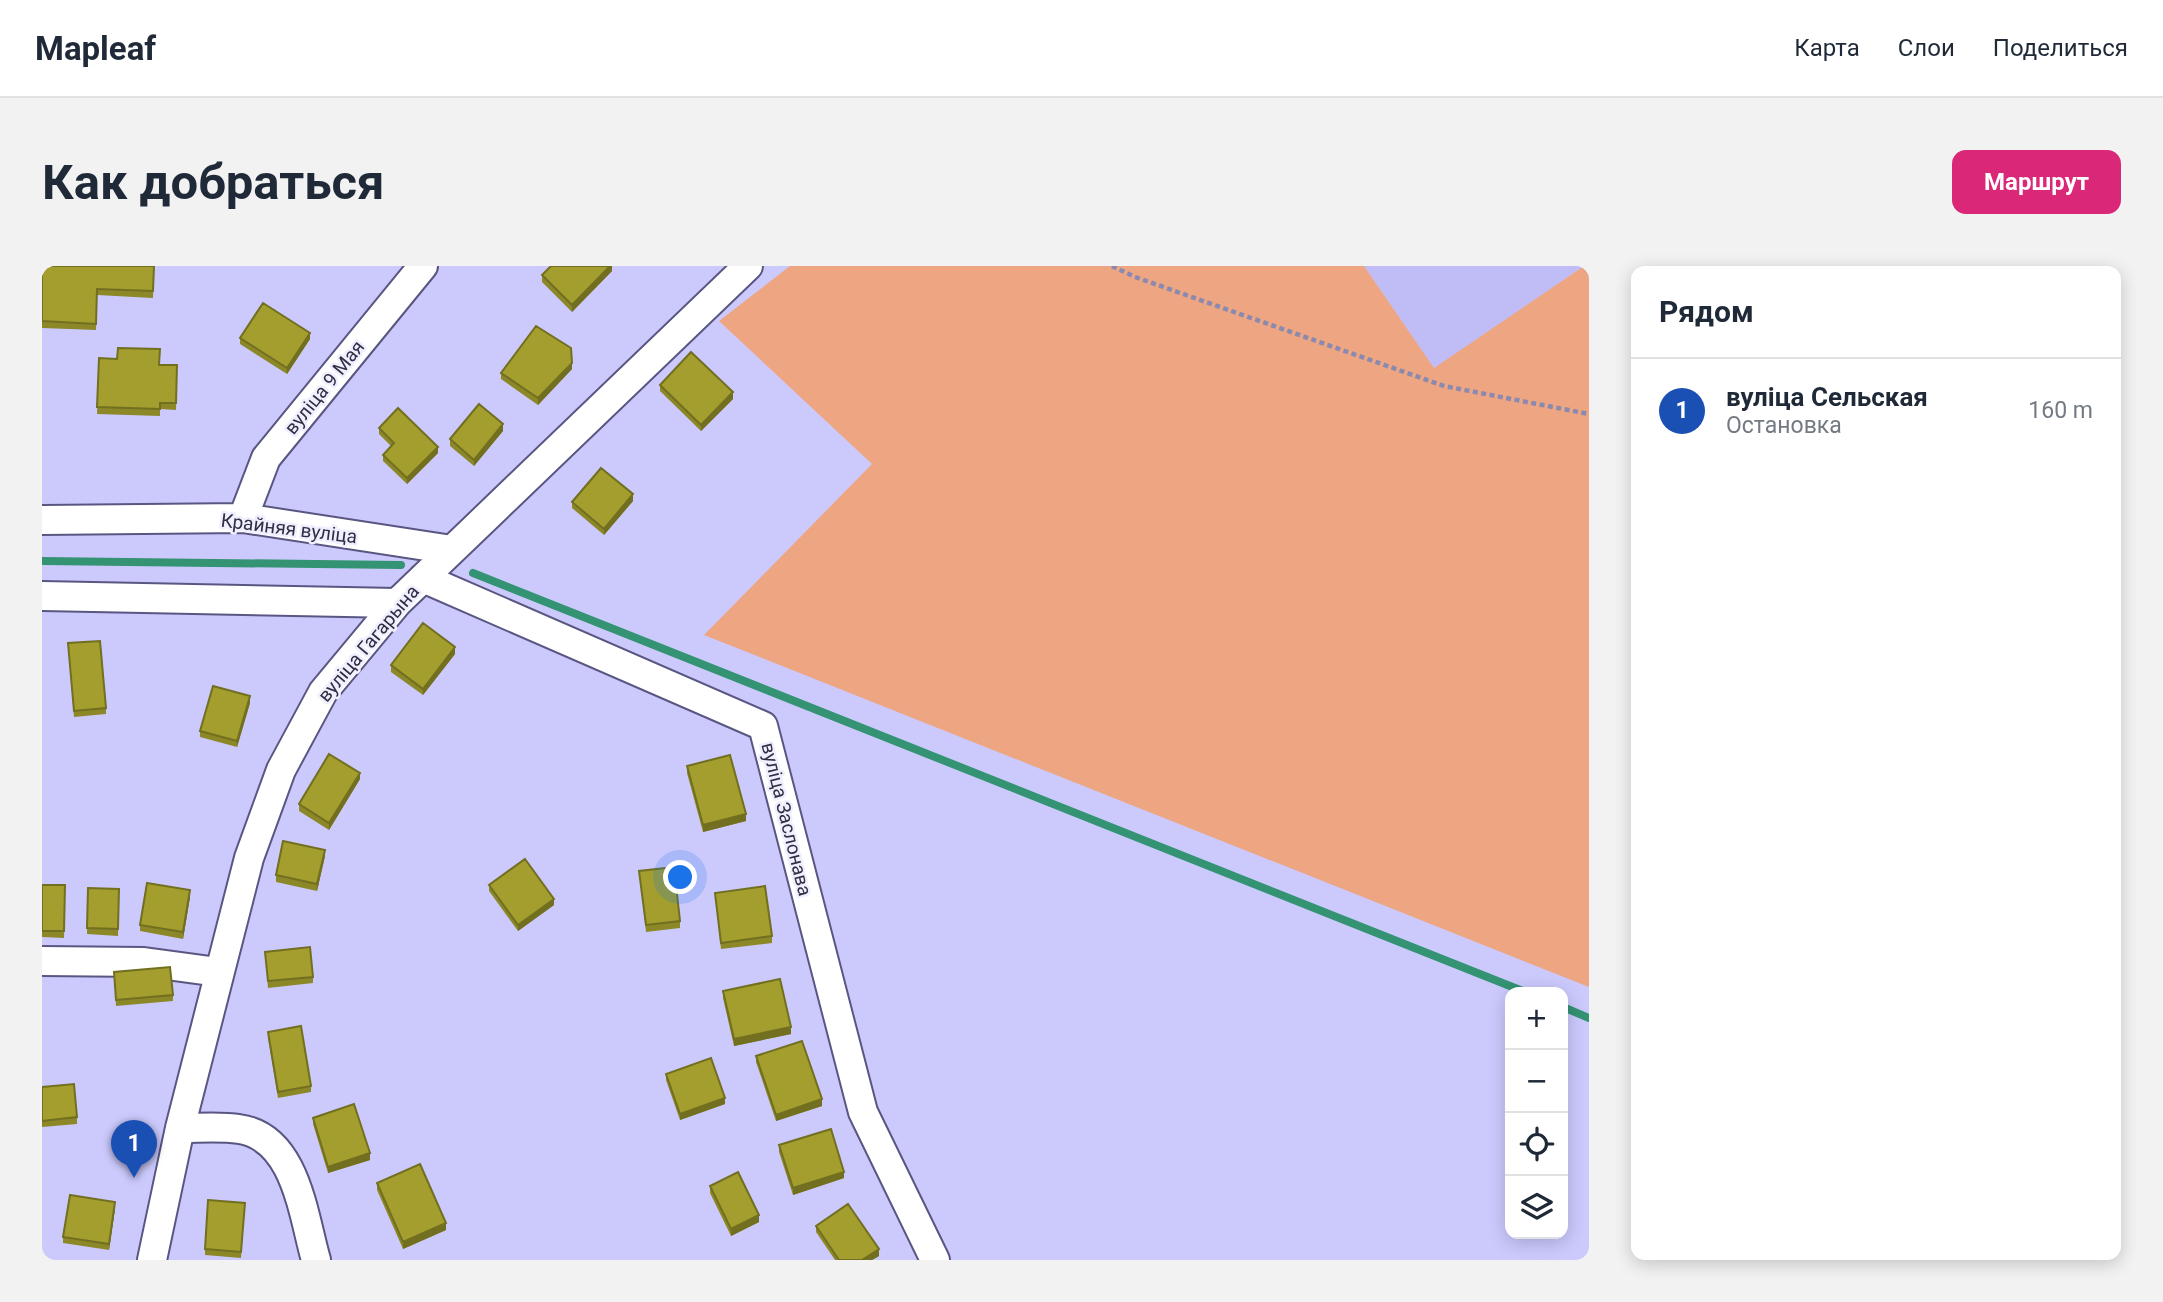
<!DOCTYPE html>
<html lang="ru">
<head>
<meta charset="utf-8">
<style>
  :root { --surface:#fff; --page:#f2f2f3; --text:#1f2937; --muted:#747a83; --line:#e0e1e3; --accent:#db2777 }
  body { margin:0; font-family:Roboto,sans-serif; background:var(--page); color:var(--text) }
  .controls { position:absolute; right:21px; bottom:21px; display:grid; overflow:hidden; border-radius:14px; box-shadow:0 4px 18px #0003 }
  .controls button { width:63px; height:63px; display:grid; place-items:center; padding:0; border:0; border-bottom:2px solid var(--line); background:var(--surface); color:var(--text); font:35px sans-serif }
  .you { position:absolute; left:639px; top:612px; width:24px; height:24px; margin:-18px; border:5px solid #fff; border-radius:50%; background:#1a73e8; box-shadow:0 0 0 10px #1a73e833 }
  .badge { display:grid; place-items:center; width:46px; height:46px; border-radius:50%; background:var(--accent); color:#fff; font-size:23px; font-weight:700 }
  .pin { position:absolute; translate:-50% -58px; filter:drop-shadow(0 2px 4px #0008) }
  .pin::after { content:''; position:absolute; top:37px; width:24px; height:21px; background:inherit; clip-path:polygon(0 0,100% 0,50% 100%) }
  .list { margin:0; padding:0; list-style:none }
  h2 { display:flex; justify-content:space-between; align-items:center; height:91px; margin:0; padding:0 28px; font-size:30px }
  h2 small { font-size:23px; font-weight:400; color:var(--muted) }
  .list li { display:grid; grid-template-columns:46px 1fr auto; gap:21px; align-items:center; box-sizing:border-box; height:105px; padding:0 28px; border-top:2px solid var(--line) }
  .list b { display:block; font-size:26px; white-space:nowrap }
  .list p { margin:0; font-size:23px; white-space:nowrap; color:var(--muted) }
  .list em { font-size:23px; font-style:normal; color:var(--muted) }
  .icon { flex:none; width:38px; height:38px; fill:none; stroke:currentColor; stroke-width:2; stroke-linecap:round; stroke-linejoin:round }
  .map { position:relative; flex:none; width:1547px; height:994px; overflow:hidden; border-radius:14px }
  header { display:flex; align-items:center; gap:42px; box-sizing:border-box; height:98px; padding:0 35px; background:var(--surface); border-bottom:2px solid var(--line) }
  header strong { font-size:33px }
  nav { display:flex; gap:38px; margin-inline-start:auto; font-size:24px }
  .intro { display:flex; align-items:center; justify-content:space-between; box-sizing:border-box; height:168px; padding:0 42px }
  h1 { margin:0; font-size:49px }
  .button { padding:18px 32px; border-radius:14px; background:var(--accent); color:#fff; font-size:24px; font-weight:700 }
  main { display:flex; gap:42px; padding:0 42px }
  aside { flex:1; background:var(--surface); border-radius:14px; box-shadow:0 4px 18px #0003 }
  .map>svg:first-child { display:block }
</style>
</head>
<body>
<header>
<strong>Mapleaf</strong>
<nav><a>Карта</a><a>Слои</a><a>Поделиться</a></nav>
</header>
<div class="intro"><h1>Как добраться</h1><a class="button">Маршрут</a></div>
<main>
<div class="map">
<svg width="1547" height="994" viewBox="0 0 1547 994">
  <rect width="100%" height="100%" fill="#cccafd"/>
  <path fill="#bfbcf6" d="M1322,0H1542L1392,102Z"/>
  <path fill="#eda582" d="M748,0H1322L1392,102L1542,0H1547V721L662,369L830,198L677,55Z"/>
  <g fill="none" stroke-linecap="round" stroke-linejoin="round">
    <path stroke="#339372" stroke-width="8" d="M0,295L359,299
      M431,307L1483,726
      M1521,741L1547,752"/>
    <g stroke="#595682" stroke-width="32">
      <path id="minor" d="M201,252L224,192L381,0
        M0,254L201,252L410,284
        M381,312L721,460L821,846L893,994
        M0,330L355,337
        M0,695L102,696L176,706
        M138,862C157,862 179,860 197,863C254,871 261,949 274,994
        M110,994L138,862L207,592L239,504L281,426L355,337L706,0"/>
    </g>
    <path stroke="#8a89af" stroke-width="4.5" stroke-dasharray="5 3.5" stroke-linecap="butt" d="M1070,0L1093,11L1402,120L1547,148"/>
    <use href="#minor" stroke="#fff" stroke-width="28"/>
  </g>
  <path fill="#8c8828" d="M0,0H112L111,32L55,29L54,64L0,62Z
    M570,0V5L530,46L500,16V9Z
    M198,72L268,73L245,108L198,78Z
    M57,92L117,99H135L134,144L118,143V150L55,148Z
    M530,103L496,139L459,113V107Z
    M618,119L691,133L659,165L618,125Z
    M337,162L396,187L365,218L341,195V189L349,180L337,168Z
    M461,165L432,200L408,180V173Z
    M591,235L562,269L530,242V236Z
    M26,377L64,442V448L32,451Z
    M413,388L381,429L349,406V399Z
    M208,437L195,481L158,471V465Z
    M645,500L704,555L661,566L645,507Z
    M318,513L287,564L257,545V538Z
    M283,590L275,625L234,616V609Z
    M597,605L638,655V662L604,666Z
    M0,619H23L22,672L0,671Z
    M447,619L512,639L476,665L447,625Z
    M46,622L77,623L76,670L45,668Z
    M673,627L730,670V677L679,683Z
    M148,631L141,673L98,665V659Z
    M223,686L271,711V717L226,722Z
    M72,706L131,729V735L74,740Z
    M681,725L749,768L692,780L681,732Z
    M226,766L269,820V826L236,832L226,772Z
    M714,790L780,840L734,855L714,796Z
    M624,808L683,838L638,854L624,814Z
    M0,821L35,851V858L0,861Z
    M271,852L328,894L286,907L271,858Z
    M737,879L802,912L751,929L737,886Z
    M335,917L404,964L361,983L335,924Z
    M668,920L717,956L689,970L668,927Z
    M203,937L199,992L163,989V983Z
    M73,943L67,984L21,977V971Z
    M774,960L837,990L830,994H793L774,966Z"/>
  <path fill="#726f20" d="M568,0H570V5L530,46V39Z
    M268,67V73L245,108V102Z
    M530,97V103L496,139V132Z
    M691,126V133L659,165V159Z
    M461,158V165L432,200V194Z
    M396,181V187L365,218V212Z
    M591,228V235L562,269V263Z
    M413,381V388L381,429V423Z
    M208,430V437L195,481V475Z
    M318,507V513L287,564V557Z
    M704,548V555L661,566V559Z
    M283,584V590L275,625V618Z
    M148,624V631L141,673V666Z
    M512,633V639L476,665V659Z
    M749,761V768L692,780V773Z
    M683,832V838L638,854V848Z
    M780,833V840L734,855V849Z
    M328,887V894L286,907V901Z
    M802,906V912L751,929V922Z
    M73,936V943L67,984V978Z
    M717,949V956L689,970V963Z
    M404,957V964L361,983V976Z
    M837,983V990L830,994H820Z"/>
  <path fill="#a39e2e" stroke="#726f20" stroke-width="2" d="M0,0H112L111,25L55,23L54,58L0,55Z
    M509,0H568L530,39L500,9Z
    M221,37L268,67L245,102L198,72Z
    M494,60L529,82L530,97L496,132L459,107Z
    M76,82L118,83L117,99H135L134,137H118V143L55,141L57,92L75,93Z
    M649,86L691,126L659,159L618,119Z
    M437,138L461,158L432,194L408,173Z
    M356,142L396,181L365,212L341,189L352,177L337,162Z
    M559,202L591,228L562,263L530,236Z
    M381,357L413,381L381,423L349,399Z
    M58,375L64,442L32,445L26,377Z
    M171,420L208,430L195,475L158,465Z
    M287,488L318,507L287,557L257,538Z
    M688,489L704,548L661,559L645,500Z
    M241,575L283,584L275,618L234,609Z
    M483,593L512,633L476,659L447,619Z
    M632,601L638,655L604,659L597,605Z
    M105,617L148,624L141,666L98,659Z
    M0,619H23L22,665H0Z
    M723,620L730,670L679,677L673,627Z
    M46,622L77,623L76,663L45,662Z
    M268,681L271,711L226,715L223,686Z
    M128,701L131,729L74,734L72,706Z
    M738,713L749,761L692,773L681,725Z
    M259,760L269,820L236,826L226,766Z
    M760,775L780,833L734,849L714,790Z
    M669,792L683,832L638,848L624,808Z
    M32,818L35,851L0,855V821Z
    M312,838L328,887L286,901L271,852Z
    M789,863L802,906L751,922L737,879Z
    M378,898L404,957L361,976L335,917Z
    M696,906L717,949L689,963L668,920Z
    M28,929L73,936L67,978L21,971Z
    M166,934L203,937L199,986L163,983Z
    M806,938L837,983L820,994H797L774,960Z"/>
  <g text-anchor="middle" stroke-width="5" stroke-linejoin="round" paint-order="stroke">
    <g font-size="19" fill="#2f2e42" stroke="#efefff">
      <text transform="translate(282 121) rotate(-51)" y="7">вуліца 9 Мая</text>
      <text transform="translate(247 262) rotate(7)" y="7">Крайняя вуліца</text>
      <text transform="translate(326 377) rotate(-50)" y="7">вуліца Гагарына</text>
      <text transform="translate(745 553) rotate(76)" y="7">вуліца Заслонава</text>
    </g>
  </g>
</svg>
<div class="controls">
<button>+</button>
<button>−</button>
<button><svg class="icon" aria-label="locate" viewBox="0 0 24 24"><circle cx="12" cy="12" r="6"/><path d="M12 2v4M12 18v4M2 12h4M18 12h4"/></svg></button>
<button><svg class="icon" aria-label="layers" viewBox="0 0 24 24"><path d="M12 4l9 5-9 5-9-5zM3 14l9 5 9-5"/></svg></button>
</div>
<div class="you"></div>
<div class="pin badge" style="left:92px;top:912px;background:#1a4fb4">1</div>
</div>
<aside>
<h2>Рядом<small></small></h2>
<ul class="list">
<li><span class="badge" style="background:#1a4fb4">1</span><div><b>вуліца Сельская</b><p>Остановка</p></div><em>160 m</em></li>
</ul>
</aside>
</main>
</body>
</html>
